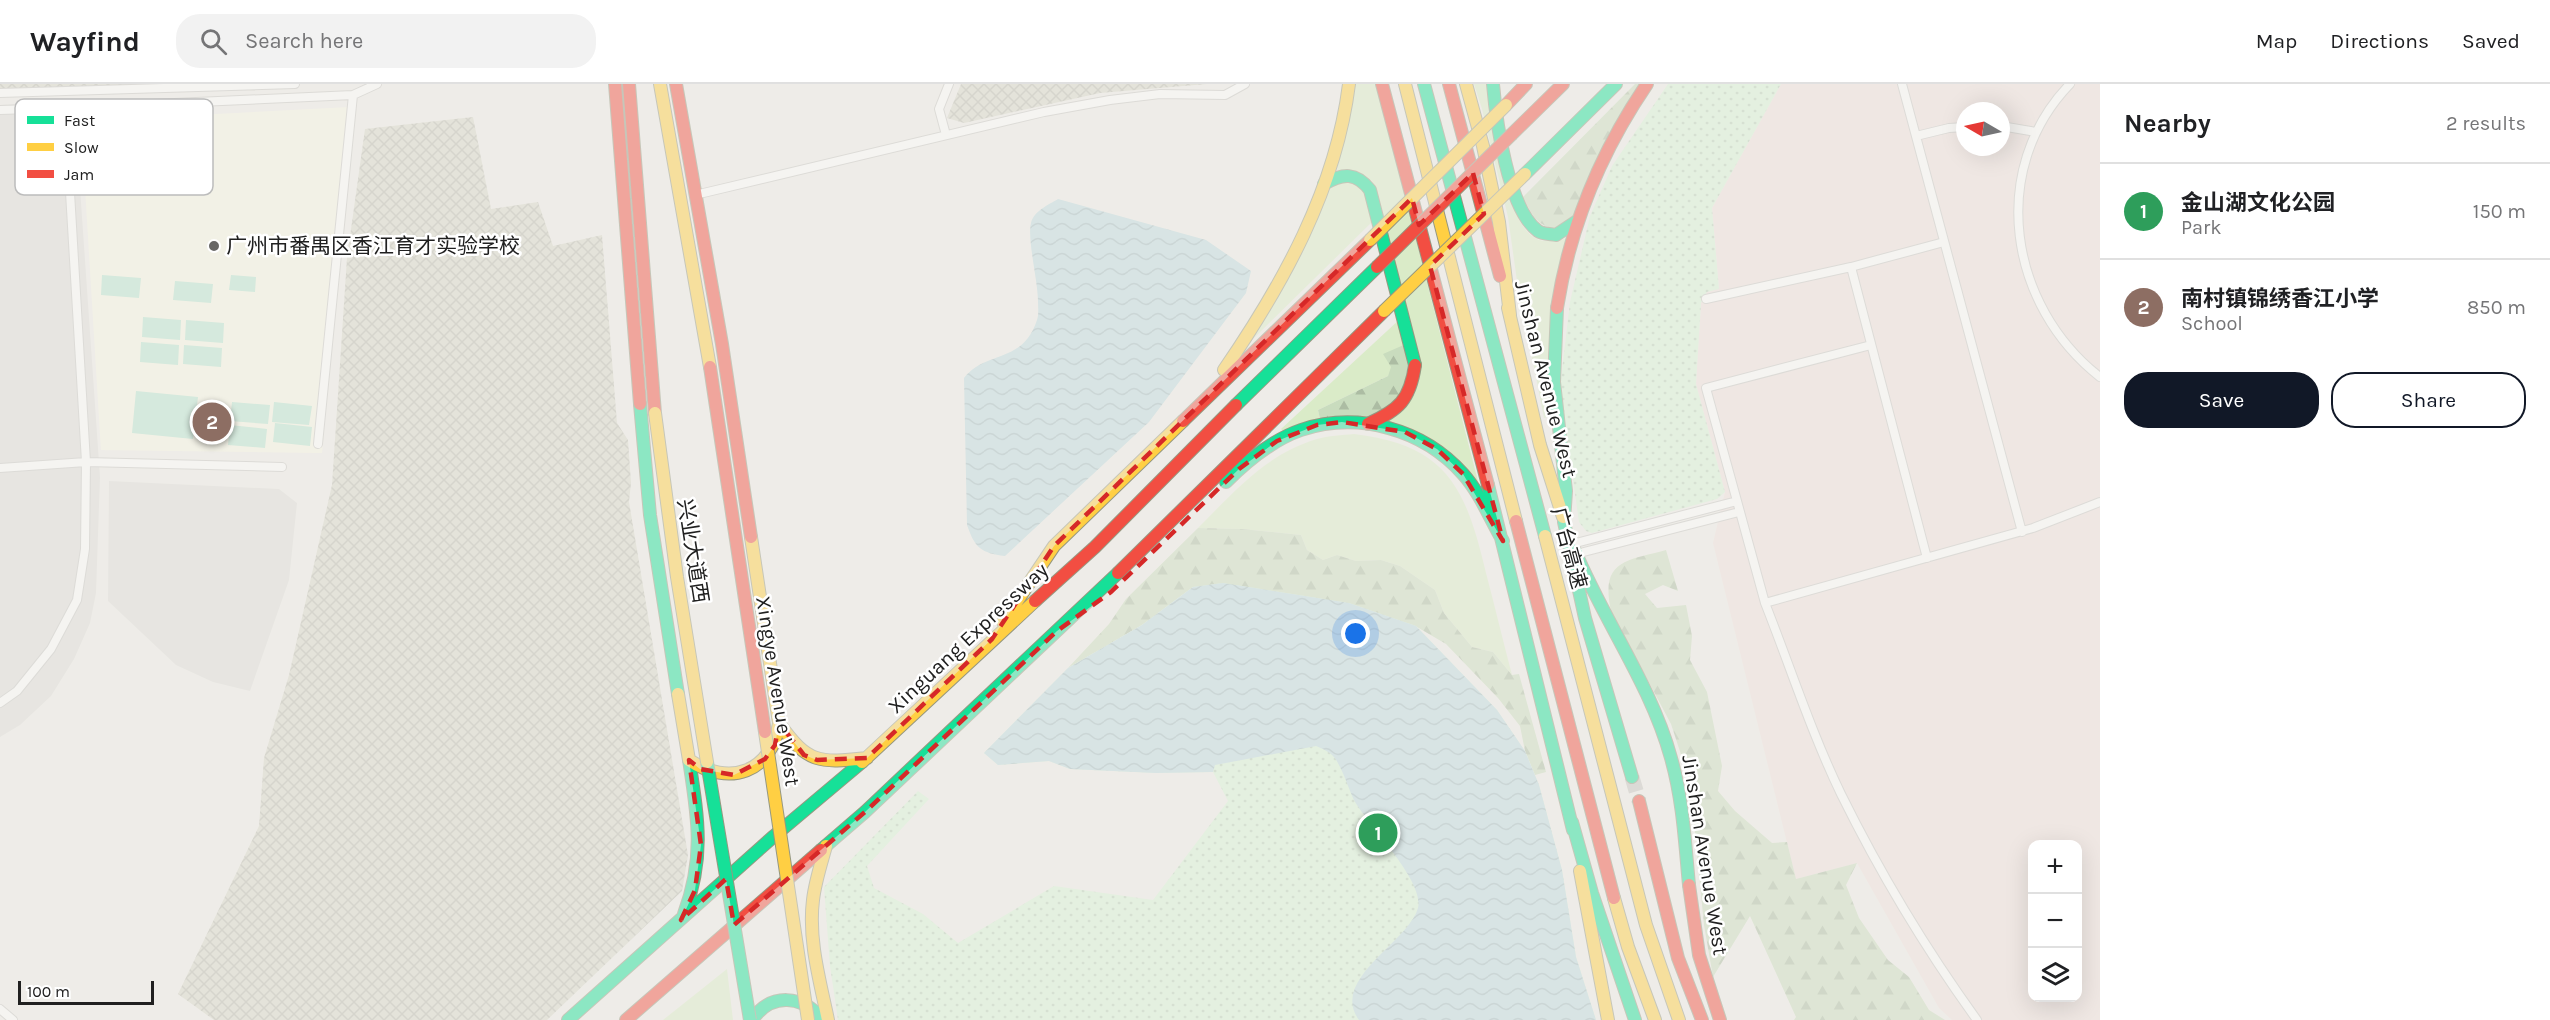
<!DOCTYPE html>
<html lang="en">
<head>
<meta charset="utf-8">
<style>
  :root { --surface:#fff; --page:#f2f2f2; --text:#202124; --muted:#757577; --line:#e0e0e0; --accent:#111827 }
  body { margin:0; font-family:Karla,"Noto Sans SC",sans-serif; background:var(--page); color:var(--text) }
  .controls { position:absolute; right:18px; bottom:18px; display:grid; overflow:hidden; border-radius:12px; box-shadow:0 6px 24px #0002 }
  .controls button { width:54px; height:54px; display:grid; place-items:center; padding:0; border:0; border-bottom:2px solid var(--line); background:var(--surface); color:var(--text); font:30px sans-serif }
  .compass { position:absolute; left:1956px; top:18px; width:54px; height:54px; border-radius:50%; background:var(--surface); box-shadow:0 6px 24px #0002; rotate:279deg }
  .scale { position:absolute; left:18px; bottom:15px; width:136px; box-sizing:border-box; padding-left:6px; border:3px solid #202020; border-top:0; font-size:16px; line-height:21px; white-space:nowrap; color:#202020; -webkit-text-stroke:4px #fff; paint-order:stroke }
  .you { position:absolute; left:1356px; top:550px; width:21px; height:21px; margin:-15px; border:4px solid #fff; border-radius:50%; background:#1a73e8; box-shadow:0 0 0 9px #1a73e833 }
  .badge { display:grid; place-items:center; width:39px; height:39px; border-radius:50%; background:var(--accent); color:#fff; font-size:20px; font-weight:700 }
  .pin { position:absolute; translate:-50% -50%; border:3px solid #fff; box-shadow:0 2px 6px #0006 }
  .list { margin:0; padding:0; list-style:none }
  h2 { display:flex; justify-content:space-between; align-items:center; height:78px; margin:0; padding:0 24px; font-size:26px }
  h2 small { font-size:20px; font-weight:400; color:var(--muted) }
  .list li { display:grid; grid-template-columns:39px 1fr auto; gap:18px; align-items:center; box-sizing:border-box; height:96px; padding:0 24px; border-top:2px solid var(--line) }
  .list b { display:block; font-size:22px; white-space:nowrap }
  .list p { margin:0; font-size:20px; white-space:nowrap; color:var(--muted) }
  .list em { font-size:20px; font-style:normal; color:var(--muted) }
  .actions { display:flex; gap:12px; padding:18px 24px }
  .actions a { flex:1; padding:14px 0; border:2px solid var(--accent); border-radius:24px; text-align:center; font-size:21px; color:var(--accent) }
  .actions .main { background:var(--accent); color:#fff }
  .icon { flex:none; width:33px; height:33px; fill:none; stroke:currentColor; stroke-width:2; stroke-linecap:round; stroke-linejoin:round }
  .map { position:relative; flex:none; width:2100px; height:936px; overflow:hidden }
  header { display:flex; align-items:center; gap:36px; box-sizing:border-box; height:84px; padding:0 30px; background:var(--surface); border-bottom:2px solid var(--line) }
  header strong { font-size:28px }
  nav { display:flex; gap:33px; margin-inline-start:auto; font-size:21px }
  .search { width:420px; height:54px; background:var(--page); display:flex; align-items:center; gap:15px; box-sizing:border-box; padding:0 21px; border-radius:24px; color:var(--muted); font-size:22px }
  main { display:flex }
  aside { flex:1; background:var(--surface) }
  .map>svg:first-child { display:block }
</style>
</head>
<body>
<header>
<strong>Wayfind</strong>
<div class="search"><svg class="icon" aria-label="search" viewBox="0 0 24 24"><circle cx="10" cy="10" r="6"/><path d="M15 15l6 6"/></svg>Search here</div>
<nav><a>Map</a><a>Directions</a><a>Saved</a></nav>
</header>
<main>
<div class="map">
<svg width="2100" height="936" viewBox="0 0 2100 936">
  <defs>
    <pattern id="construction-cross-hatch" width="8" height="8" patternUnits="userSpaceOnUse" patternTransform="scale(1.5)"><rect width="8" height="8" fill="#d7d7ca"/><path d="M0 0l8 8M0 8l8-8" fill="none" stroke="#b8b8ad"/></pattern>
    <pattern id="forest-firs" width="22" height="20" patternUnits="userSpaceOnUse" patternTransform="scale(1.5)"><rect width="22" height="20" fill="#c9dcbe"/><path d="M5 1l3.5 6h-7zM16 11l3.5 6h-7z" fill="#acbca3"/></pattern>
    <pattern id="park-dots" width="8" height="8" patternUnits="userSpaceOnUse" patternTransform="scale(1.5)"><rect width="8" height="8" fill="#d7f3d7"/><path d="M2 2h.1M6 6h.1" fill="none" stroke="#b8d0b8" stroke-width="1.8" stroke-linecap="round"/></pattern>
    <pattern id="water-waves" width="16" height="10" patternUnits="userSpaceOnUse" patternTransform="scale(1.5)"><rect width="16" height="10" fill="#bcd9e0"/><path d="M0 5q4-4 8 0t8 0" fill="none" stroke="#a1bac0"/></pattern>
  </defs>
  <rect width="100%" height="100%" fill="#eeece8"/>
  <path fill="#dddcda" d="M74,17L100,393L96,509L90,539L74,575L51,612L20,641L0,653V21Z
    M109,397L279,405L297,419L289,496L250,607L213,598L176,581L108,517Z"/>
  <path fill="#f0e0de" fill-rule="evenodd" d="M1781,0H2100V936H1952L1939,924L1857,779L1796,795L1713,459L1725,408L1696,300L1701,219L1707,208L1719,204L1712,124ZM1965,27H2001V63H1965ZM2032,760H2078V914H2032Z"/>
  <path fill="#f7f6e4" d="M351,23L322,369L101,366L81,37Z"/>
  <path fill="url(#construction-cross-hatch)" d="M0,0H259L0,13Z
    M961,0H1207L1100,9L964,39L947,34Z
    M473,33L491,125L538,118L553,162L602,151L617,339L628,356L631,399L629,418L688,771L682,807L547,936H214L178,910L259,742L264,674L289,591L332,401L347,174L365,45Z"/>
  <path fill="#daebc8" d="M1355,0H1376L1480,405L1388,337L1415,310L1372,97L1337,86Z
    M1474,0H1487L1518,134C1531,157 1542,161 1568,154L1552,332L1544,334L1517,197L1508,133L1482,25Z
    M1346,95L1364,105L1373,137L1251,257L1328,108L1336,98Z
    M1400,235L1406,260L1388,292L1318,326L1320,335L1284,348L1281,345Z
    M1354,350C1448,361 1466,405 1486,489C1495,523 1503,557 1512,591L1493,568L1472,563L1444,529L1435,506L1400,482L1381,476L1356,477L1337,471L1323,476L1307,466L1301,451L1242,445L1198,444C1234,408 1266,370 1317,355C1328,352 1342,351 1354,350Z
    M727,885L733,936H663Z"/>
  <path fill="url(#forest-firs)" d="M1635,0H1643L1574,132L1557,145C1536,142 1532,130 1523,113Z
    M1406,260L1409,274L1403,311L1389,325L1366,334L1320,335L1318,326L1388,292L1391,283L1383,270Z
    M1198,444L1242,445L1301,451L1307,466L1323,476L1337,471L1356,477L1381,476L1400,482L1435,506L1444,529L1472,563L1493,568L1512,591L1519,590L1546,688L1535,691L1525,667L1520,642L1498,614L1446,560L1417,543L1193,503L1142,541L1068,584L1109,540L1126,515Z
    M1666,466L1678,507L1663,501L1645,510L1657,524L1686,521L1692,552L1690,576L1707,608L1722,682L1718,707L1735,727L1772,759L1787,758L1796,795L1857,779L1846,801L1859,834L1888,876L1909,893L1929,926L1945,936H1794L1796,933L1750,832L1713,893L1704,841L1690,698L1671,640L1611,527C1600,476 1626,477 1666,466Z"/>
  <path fill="url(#park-dots)" d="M1668,0H1781L1712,124L1719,205L1707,208L1701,219L1696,300L1725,408L1717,415L1592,449L1586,447L1579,438L1560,303L1570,218L1590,132L1612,82Z
    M1223,499L1349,519L1416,542L1497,626L1525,667L1539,701L1562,786L1576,873L1596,936H838L830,882L824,803L918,707L929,715L867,782L874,804L923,830L958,859L1054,802L1153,816L1228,717L1213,688L1156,689L1070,685L1049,677L998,681L984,669L1068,584L1142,541L1193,503Z"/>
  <path fill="#b5e4d0" d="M102,191L141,194L139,214L101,211Z
    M231,191L256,193L255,208L229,206Z
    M175,197L213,200L211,219L173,216Z
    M143,233L181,236L180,256L142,253Z
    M186,236L224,239L223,259L185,256Z
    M141,258L179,261L178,281L140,278Z
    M184,261L222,264L221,283L183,280Z
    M136,307L198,313L193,355L132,349Z
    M232,318L270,321L268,340L230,337Z
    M274,318L312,322L309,341L272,338Z
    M275,339L312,343L310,362L273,358Z
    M230,341L267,345L265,364L228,361Z"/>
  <path fill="url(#water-waves)" d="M1058,115L1206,156L1251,187L1246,209L1149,338L1005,472C981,469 975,464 967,441L964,294C986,266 1023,280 1037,236C1039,230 1038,223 1038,218C1038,197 1027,155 1031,139C1034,127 1048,121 1058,115Z
    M1223,499L1349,519L1416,542L1497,626L1525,667L1539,701L1562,786L1576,873L1596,936H1359C1329,895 1409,858 1418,824C1425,797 1367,740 1354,716C1348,704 1341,679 1332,671C1328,667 1321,664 1316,662L1215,681L1213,688L1156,689L1070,685L1049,677L998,681L984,669L1068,584L1142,541L1193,503Z"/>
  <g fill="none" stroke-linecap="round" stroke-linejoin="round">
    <path stroke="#c5c3c0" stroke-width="15" stroke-dasharray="15 8" stroke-linecap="butt" d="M1632,693L1639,717"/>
    <g stroke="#c7c6c4" stroke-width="10">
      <path id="street" d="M1902,0L2022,448
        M2070,0C1987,86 2009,222 2100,293
        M0,9L295,0
        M65,24L353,11L377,0
        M0,26L65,24L86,378L85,465L77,516L51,565L17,607L0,619
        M2001,42L2036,48
        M946,51L939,25L949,0
        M1916,52L1949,44L1965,43
        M695,111L1044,28L1110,16L1160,10L1225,11L1245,0
        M1851,183L1927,474
        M1706,215L1851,183L1944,158
        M1871,261L1706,304L1765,519L2033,444L2100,418
        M318,360L353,11
        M0,384L86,378L282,383
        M1572,460L1737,417
        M1576,470L1739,428
        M1765,519C1790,582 1811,648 1841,710C1880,789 1925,864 1977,936
        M0,925L13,936"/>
    </g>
    <g stroke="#969880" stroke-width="14">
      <path id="fast" d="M1424,0L1545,452
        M1493,0C1496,36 1508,125 1538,147C1542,150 1551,150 1556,151L1577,137
        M1525,90L1616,0
        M1324,100C1343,89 1356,88 1370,106L1415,281
        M1557,224L1554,298L1566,407L1564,438L1585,534L1632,693
        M640,320L650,431L678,610
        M1236,321L1377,183
        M1226,398C1247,377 1272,356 1301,346C1358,327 1423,345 1463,390C1480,409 1490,435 1503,457
        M1488,401L1573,746
        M1575,467C1604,537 1651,601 1671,674C1683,716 1685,759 1689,801
        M1572,738L1592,809L1635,936
        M821,766L865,728L1118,489
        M684,830C705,773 698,734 689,676
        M568,936L774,752L862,678
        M752,936C771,908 803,911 823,936"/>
    </g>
    <g stroke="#969880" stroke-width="14">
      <path id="slow" d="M660,0L710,283
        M1405,0L1516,437
        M1466,0L1483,62L1499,138L1510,231
        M1508,224L1540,361L1563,433
        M1224,286C1283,200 1336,105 1349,0
        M1545,452L1646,841L1679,936
        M1003,538L1054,462L1183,337
        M678,610L689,676C729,703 772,689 779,639L751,453
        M779,639C808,680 819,679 867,674
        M862,678L1035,517
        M826,762C821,780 815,798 813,816C808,856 820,897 828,936
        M1580,787L1608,936
        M1614,814L1628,863L1655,936"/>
    </g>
    <g stroke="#969880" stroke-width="14">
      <path id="jam" d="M615,0L640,320
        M629,0L655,329
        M676,0L722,260L751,453
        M1382,0L1488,401
        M1449,0L1500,192
        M1506,21L1526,0
        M1512,50L1563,0
        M1557,224C1570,141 1600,69 1647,0
        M1183,337L1370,156
        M1368,340C1399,326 1410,316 1415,281
        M1516,437L1614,814
        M1118,489L1384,227
        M1035,517L1095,463L1236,321
        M1639,717L1678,874L1702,936
        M1689,801L1699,871L1720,936
        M626,936L821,766"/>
    </g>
    <use href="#street" stroke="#fcfcfc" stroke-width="8"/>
    <use href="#fast" stroke="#16e098" stroke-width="12"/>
    <use href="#slow" stroke="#ffcf43" stroke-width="12"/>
    <use href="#jam" stroke="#f24e42" stroke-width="12"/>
    <g stroke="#969880" stroke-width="14" stroke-linecap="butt">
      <path id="fast-bridge" d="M707,678L750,936"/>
    </g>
    <g stroke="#969880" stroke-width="14" stroke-linecap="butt">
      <path id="slow-bridge" d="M1370,156L1506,21
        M1384,227L1525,90
        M655,329L677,493L707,678
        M765,648L808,936"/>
    </g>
    <g stroke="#969880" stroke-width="14" stroke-linecap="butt">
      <path id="jam-bridge" d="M1377,183L1512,50
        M710,283L765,648"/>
    </g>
    <use href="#fast-bridge" stroke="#16e098" stroke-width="12"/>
    <use href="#slow-bridge" stroke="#ffcf43" stroke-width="12"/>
    <use href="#jam-bridge" stroke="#f24e42" stroke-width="12"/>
  </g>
  <path d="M0 0H2100V936H0ZM1473,89L1484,130L1430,182L1503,457L1463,390L1437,365L1405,348L1342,338L1317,341L1277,357L1239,385L1111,508L1057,547L865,728L734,841L726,795L681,836L695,806L701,761L689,676L700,685L734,691L765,675L775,661L779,639L804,671L817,676L867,674L992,555L1054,462L1412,114L1419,141Z" fill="#eeece8" fill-opacity=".55" fill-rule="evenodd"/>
  <path fill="none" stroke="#d62828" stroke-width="4.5" stroke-dasharray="12 8" stroke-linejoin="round" d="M1473,89L1484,130L1430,182L1503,457L1463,390L1437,365L1405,348L1342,338L1317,341L1277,357L1239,385L1111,508L1057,547L865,728L734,841L726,795L681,836L695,806L701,761L689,676L700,685L734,691L765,675L775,661L779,639L804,671L817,676L867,674L992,555L1054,462L1412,114L1419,141Z"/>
  <circle fill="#686766" stroke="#fff" stroke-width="2" cx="214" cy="162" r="6"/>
  <g text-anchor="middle" stroke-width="5" stroke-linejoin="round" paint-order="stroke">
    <g font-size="21" fill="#202020" stroke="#fff" text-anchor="start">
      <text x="226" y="169">广州市番禺区香江育才实验学校</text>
    </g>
    <g font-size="21" fill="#202020" stroke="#fff">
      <text transform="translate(1546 295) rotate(76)" y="7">Jinshan Avenue West</text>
      <text transform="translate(1569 464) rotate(75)" y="7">广台高速</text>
      <text transform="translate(693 467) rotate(81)" y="7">兴业大道西</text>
      <text transform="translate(968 554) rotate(-43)" y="7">Xinguang Expressway</text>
      <text transform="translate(778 607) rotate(81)" y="7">Xingye Avenue West</text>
      <text transform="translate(1705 771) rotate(81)" y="7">Jinshan Avenue West</text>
    </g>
  </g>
  <rect x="15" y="15" width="198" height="96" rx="9" fill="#fff" stroke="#bcbcbc" stroke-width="1.5"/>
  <rect x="27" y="32" width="27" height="8" fill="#16e098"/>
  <rect x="27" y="59" width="27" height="8" fill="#ffcf43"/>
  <rect x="27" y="86" width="27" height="8" fill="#f24e42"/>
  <g font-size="16" fill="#202020">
    <text x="64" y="42">Fast</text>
    <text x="64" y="69">Slow</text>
    <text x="64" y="96">Jam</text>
  </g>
</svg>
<div class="controls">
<button>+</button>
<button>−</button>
<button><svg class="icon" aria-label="layers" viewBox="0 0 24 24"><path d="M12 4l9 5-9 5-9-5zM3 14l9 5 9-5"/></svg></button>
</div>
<svg class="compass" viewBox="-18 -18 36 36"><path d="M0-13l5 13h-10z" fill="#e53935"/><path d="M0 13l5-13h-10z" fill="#757577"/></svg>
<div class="scale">100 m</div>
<div class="you"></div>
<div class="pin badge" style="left:1378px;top:749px;background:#2e9e5b">1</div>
<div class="pin badge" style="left:212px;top:338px;background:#8d6e63">2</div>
</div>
<aside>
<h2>Nearby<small>2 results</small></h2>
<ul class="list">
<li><span class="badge" style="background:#2e9e5b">1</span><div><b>金山湖文化公园</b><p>Park</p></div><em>150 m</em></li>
<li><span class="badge" style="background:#8d6e63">2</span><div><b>南村镇锦绣香江小学</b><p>School</p></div><em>850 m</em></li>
</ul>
<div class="actions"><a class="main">Save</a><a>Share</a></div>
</aside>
</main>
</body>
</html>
